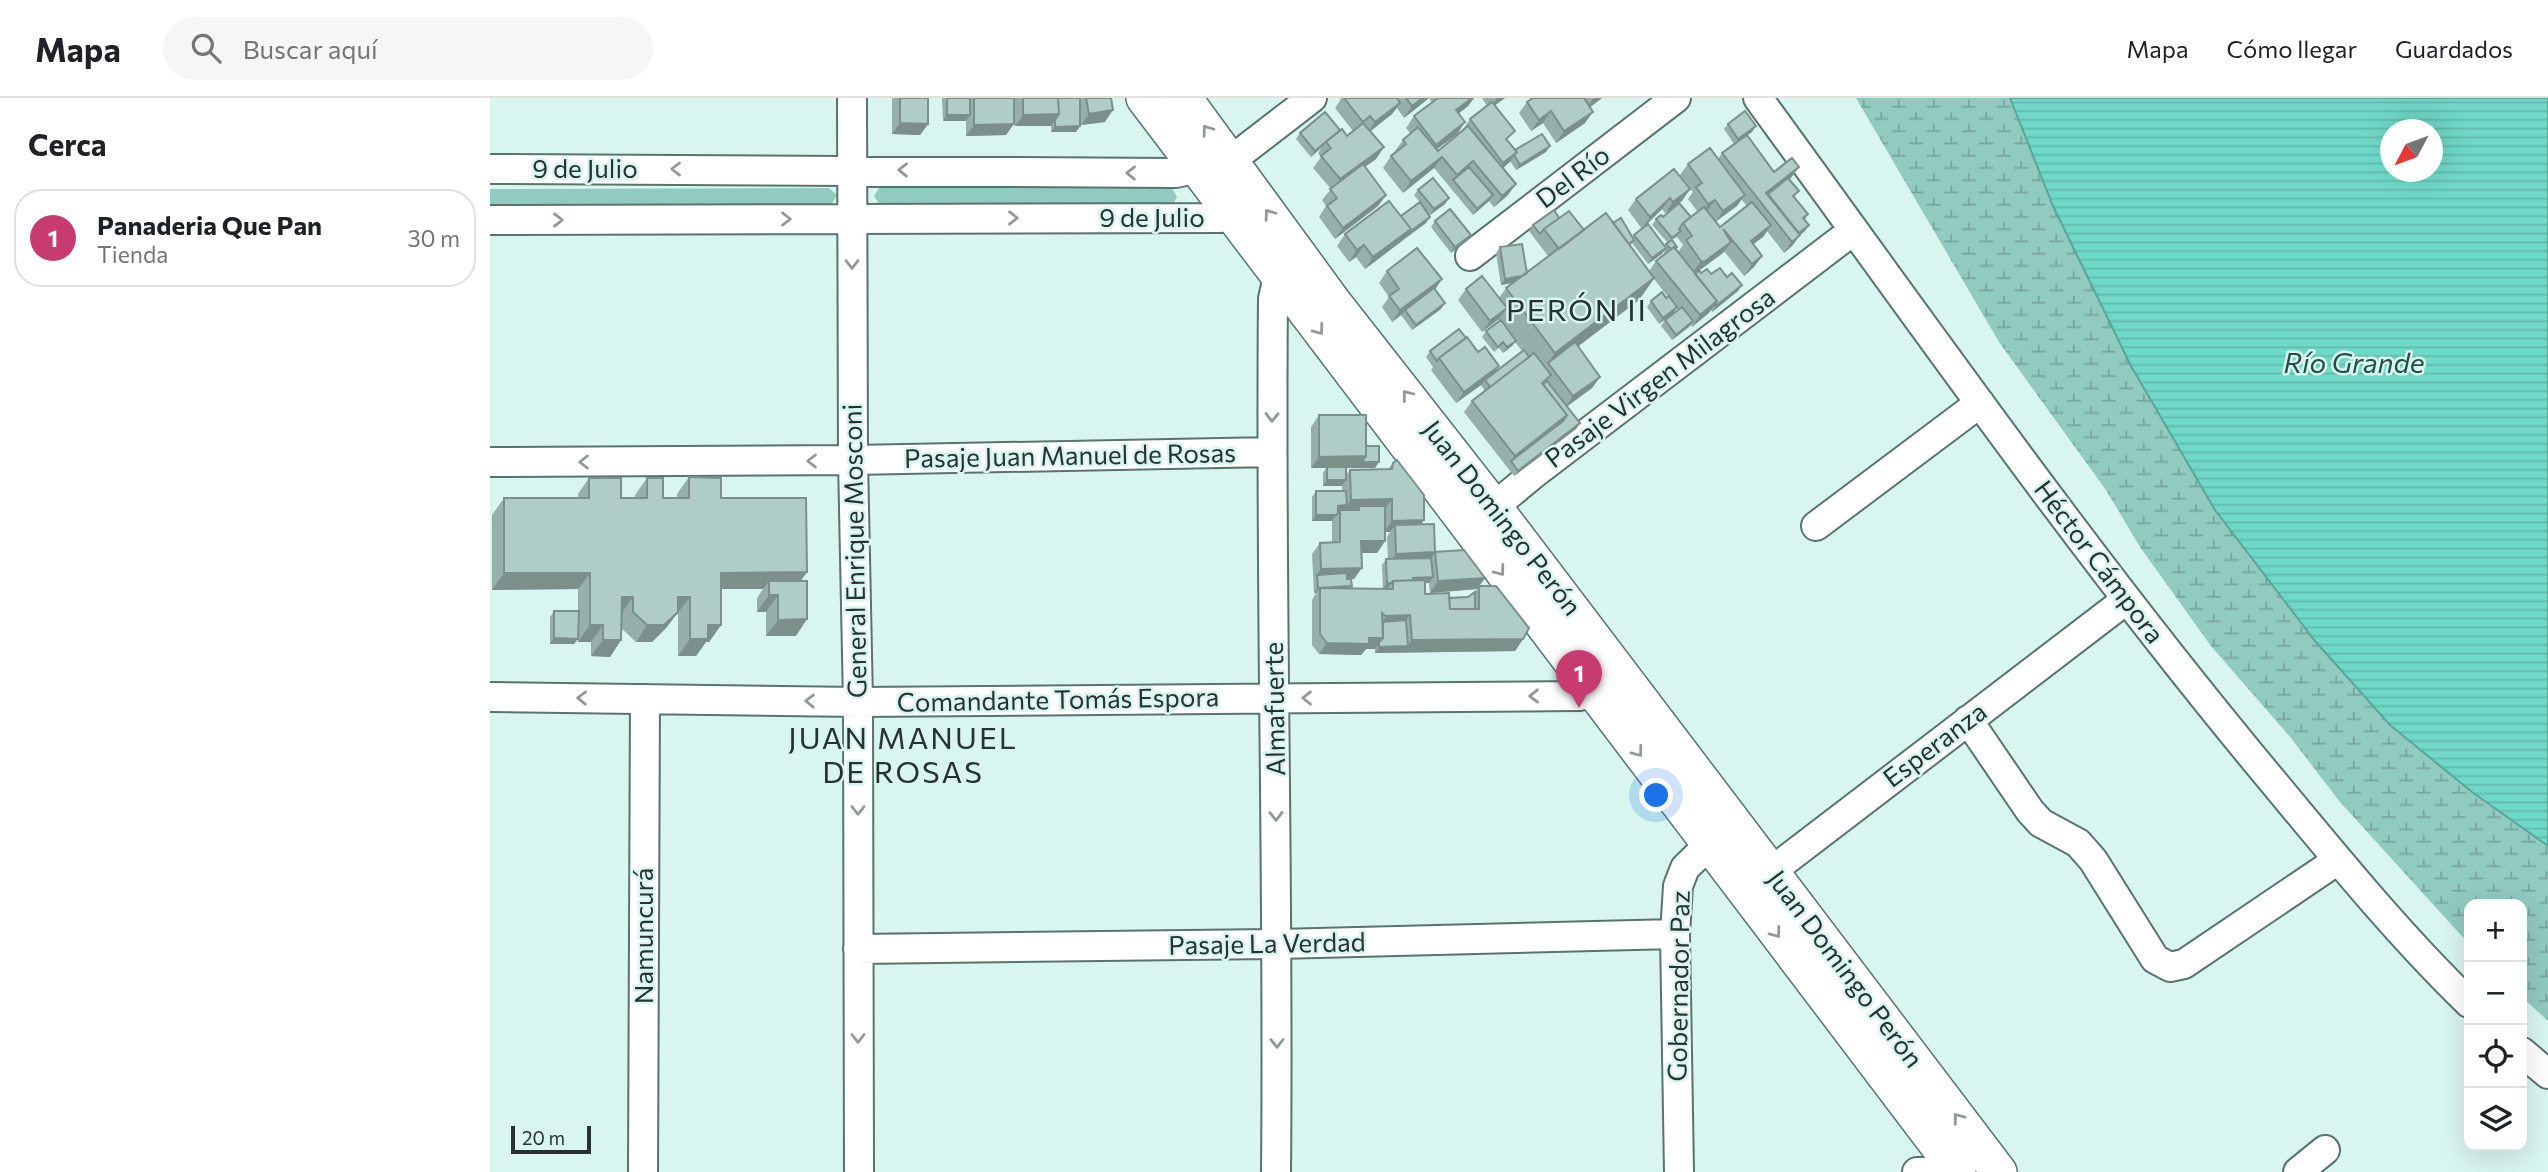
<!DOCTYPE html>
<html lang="es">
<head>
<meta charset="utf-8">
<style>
  :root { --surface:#fff; --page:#f6f6f6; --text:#202124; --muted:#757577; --line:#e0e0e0; --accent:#c73b70 }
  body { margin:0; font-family:Commissioner,sans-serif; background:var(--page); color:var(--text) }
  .controls { position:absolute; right:21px; bottom:21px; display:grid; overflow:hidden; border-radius:14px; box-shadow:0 7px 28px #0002 }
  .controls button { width:63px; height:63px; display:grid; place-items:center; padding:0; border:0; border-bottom:2px solid var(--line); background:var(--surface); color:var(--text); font:35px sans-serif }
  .compass { position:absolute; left:1890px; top:21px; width:63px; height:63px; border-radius:50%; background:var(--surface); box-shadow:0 7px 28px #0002; rotate:229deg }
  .scale { position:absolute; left:21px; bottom:18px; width:80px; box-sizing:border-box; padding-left:7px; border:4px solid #283331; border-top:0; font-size:19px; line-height:24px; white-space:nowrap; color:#283331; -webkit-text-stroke:5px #d8f5ef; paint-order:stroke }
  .you { position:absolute; left:1167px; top:698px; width:24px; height:24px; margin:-18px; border:5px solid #fff; border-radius:50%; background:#1a73e8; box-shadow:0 0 0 10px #1a73e833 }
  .badge { display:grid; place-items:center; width:46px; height:46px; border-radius:50%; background:var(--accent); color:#fff; font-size:23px; font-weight:700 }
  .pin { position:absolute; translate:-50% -58px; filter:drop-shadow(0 2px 4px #0008) }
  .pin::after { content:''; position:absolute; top:37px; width:24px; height:21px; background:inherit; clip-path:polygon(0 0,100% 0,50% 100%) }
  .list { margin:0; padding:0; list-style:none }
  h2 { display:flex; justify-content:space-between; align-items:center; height:91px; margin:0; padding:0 28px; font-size:30px }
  h2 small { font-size:23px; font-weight:400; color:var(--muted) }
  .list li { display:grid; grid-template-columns:46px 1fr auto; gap:21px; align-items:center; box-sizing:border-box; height:98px; margin:0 14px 14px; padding:0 14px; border:2px solid var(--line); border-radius:28px }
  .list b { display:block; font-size:26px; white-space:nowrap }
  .list p { margin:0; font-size:23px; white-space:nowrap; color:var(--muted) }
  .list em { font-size:23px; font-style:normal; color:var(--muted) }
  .icon { flex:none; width:38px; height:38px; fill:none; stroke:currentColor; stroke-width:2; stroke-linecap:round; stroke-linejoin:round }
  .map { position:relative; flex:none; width:2058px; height:1074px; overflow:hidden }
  header { display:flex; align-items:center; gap:42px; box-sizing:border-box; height:98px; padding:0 35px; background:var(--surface); border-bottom:2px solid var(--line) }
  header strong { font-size:33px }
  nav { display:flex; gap:38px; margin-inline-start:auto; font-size:24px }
  .search { width:490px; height:63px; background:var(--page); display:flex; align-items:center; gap:18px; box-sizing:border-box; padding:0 24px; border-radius:38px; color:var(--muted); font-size:26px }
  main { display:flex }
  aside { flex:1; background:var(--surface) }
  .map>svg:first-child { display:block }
</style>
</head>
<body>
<header>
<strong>Mapa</strong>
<div class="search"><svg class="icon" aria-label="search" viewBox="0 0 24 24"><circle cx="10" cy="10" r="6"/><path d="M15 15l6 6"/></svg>Buscar aquí</div>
<nav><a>Mapa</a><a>Cómo llegar</a><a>Guardados</a></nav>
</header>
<main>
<aside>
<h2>Cerca<small></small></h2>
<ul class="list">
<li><span class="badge">1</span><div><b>Panaderia Que Pan</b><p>Tienda</p></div><em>30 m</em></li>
</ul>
</aside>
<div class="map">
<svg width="2058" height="1074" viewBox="0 0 2058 1074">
  <defs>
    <pattern id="wetland-marsh" width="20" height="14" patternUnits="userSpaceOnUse" patternTransform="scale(1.75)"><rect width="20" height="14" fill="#91cabf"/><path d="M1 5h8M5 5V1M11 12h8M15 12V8" fill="none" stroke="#76a59c"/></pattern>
    <pattern id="water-rules" width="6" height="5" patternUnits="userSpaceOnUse" patternTransform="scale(1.75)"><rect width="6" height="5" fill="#70d8c7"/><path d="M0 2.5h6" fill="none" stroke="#61baab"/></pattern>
  </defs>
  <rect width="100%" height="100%" fill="#d8f5ef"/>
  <path fill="url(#wetland-marsh)" d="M1366,0H1520L1563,108L1641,268L1900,627L1982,694L2058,748V923L2032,899V806H1979V846L1850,704L1801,640L1721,548L1650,449L1616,392L1509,244Z"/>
  <path fill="#91cabf" d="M681,88L687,99L681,110L389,106L384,98L389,90Z
    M339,90L347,97L340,109L0,107V91Z"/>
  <path fill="url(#water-rules)" stroke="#5aa69a" stroke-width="2" fill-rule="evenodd" d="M1520,0H2058V748L1982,694L1900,627L1825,543L1725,412L1641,268L1563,108ZM1900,32H1942V74H1900Z"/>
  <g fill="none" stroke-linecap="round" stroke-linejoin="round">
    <g stroke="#59736e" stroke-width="32">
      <path id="minor" d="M362,0L363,362L368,604L369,1074
        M1268,0C1435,229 1598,462 1780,680C1844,757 1907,835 1979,905
        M0,71L686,75L740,63L822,0
        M0,122L731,120L740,113L742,94
        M980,158L1186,0
        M0,364L363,362L782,354
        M988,422L1046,374L1364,132
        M1326,428L1490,305
        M0,599L368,604L1089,598L1103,595L1119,582
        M1478,622L1540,713L1551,725L1588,745L1603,762L1665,861L1680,869L1694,866L1848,762
        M1266,785L1636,502
        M368,851L788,846L1185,836
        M2032,954L2058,976
        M153,1074L155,601
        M786,1074C789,783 780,492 783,201L788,178L799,169
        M1189,1074L1185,836L1188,788L1195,770L1235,731
        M1427,1074H1468
        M1808,1074L1835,1052"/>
    </g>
    <g stroke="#59736e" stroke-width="38">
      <path id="major" d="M654,0L1468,1074
        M694,0L844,205L1004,409L1509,1074"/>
    </g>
    <use href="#minor" stroke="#fff" stroke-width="28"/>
    <use href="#major" stroke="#fff" stroke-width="35"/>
  </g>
  <path fill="#97afaa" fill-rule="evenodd" d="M402,0H438V26L430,37L402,36Z
    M452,0H524L516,37L476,38V22L453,23Z
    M525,0H621L615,24L591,27L586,34H561V28H525Z
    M850,0H984L978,8L968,16L975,24L967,36L946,51L948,53L972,33L980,21L997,8L992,0H1015L1005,7L1018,43L1025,52L1060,48L1056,54L1026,72L1020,63L1013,70L1018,97L1004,109L999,103L983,117L944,70L913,95L893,70L901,58L906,54L905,53L913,42L921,36L916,30L924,18L942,5L939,0L914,20L907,10L902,16L880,33L894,49L886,61L875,69L896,97L888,108L845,141L829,119L836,108L832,102L841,91L823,70L831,59L828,55L832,49L821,59L806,41L810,35L850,32L857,38L863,33L845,10L851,1Z
    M1043,0H1112L1100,9L1095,25L1066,45L1053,25L1041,33L1029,15L1037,4Z
    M1238,26L1262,34L1257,37L1284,74L1309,69L1299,81L1305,99L1318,116L1315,122L1319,127L1315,133L1310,137L1302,148L1294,155L1277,133L1273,139L1263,146L1272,158L1264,169L1254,178L1234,153L1204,175L1205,176H1221L1248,193L1222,214L1221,212L1202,229L1201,227L1182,242L1171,228L1175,222L1188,212L1187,210L1183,215L1169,226L1157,209L1161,203L1178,199L1164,181L1149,202L1088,248L1110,279L1102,290L1077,308L1090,325L1086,331L1024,378L974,314L982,303L995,293L991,287L966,305L941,272L943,269L936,259L940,253L988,254L1005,274L1032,253L1025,244L1022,248L1013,255L1009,250L1004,254L992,239L996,233L1010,223L1009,221L992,234L968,202L976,191L1009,200L1016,190L1023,185L1011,187L1006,155L1010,149L1037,175L1058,158L1039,133L1043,127L1069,120L1094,132L1123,125L1142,139L1144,137L1175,148L1178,145L1162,127L1166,121L1173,119H1201L1208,114L1198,101L1203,94L1190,77L1198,66L1228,61L1232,55L1244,46L1234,31ZM1251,101L1257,108L1230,129L1226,123L1247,108ZM1187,139L1193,147L1188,154L1186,151L1187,149L1182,142ZM1142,145L1158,166L1174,153L1175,155L1166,163L1159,173L1140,148Z
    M1184,71L1192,103L1175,115L1172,111L1152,131L1138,112L1146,101Z
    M928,92L959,100L955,106L940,117L924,97Z
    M911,118L936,125L875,171L866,159L859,164L847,148L855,136Z
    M945,123L981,137L977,143L961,155L941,129Z
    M897,173L945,192L951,211L922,232L911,217L902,224L892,209L899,199L889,185Z
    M829,317L876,348L885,370H856V377L860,372L898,371L903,365L934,422L931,426L945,454L941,460L945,454L995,480L987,491L940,495L939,485H935V496L959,500L978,499L985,494L989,488L1033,541L1025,553L885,555V551H876L871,557L829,556L822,547V502L826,495H824L822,456L830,445L842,444V423H822V399L826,393H852V388H833V375L836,370H821V329ZM895,434H900L897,439L898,461H896L892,467L893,491H860L857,481H864L871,455H887L895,443Z
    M199,379L231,400L317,474L310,483L306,538H276V514H267V500L273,491H231V527L219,544H216L206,558H188V516H186L176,530L162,544H146L131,530V542L120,559L101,558V544H88V541L84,546H60V519L64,513H88V491L2,492V417L14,400H88V396L99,380L131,400H145V397L157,380L173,400H187V396Z"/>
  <path fill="#7b8f8b" d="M933,0H939L914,20L922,8Z
    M982,0H984L978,8L958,24L966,12Z
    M1007,0H1015L1000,11Z
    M1105,0H1112L1095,13L1103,1Z
    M910,5L902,16L877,36L885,24Z
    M623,12L615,24L591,27L599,16Z
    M1061,13L1053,25L1041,33L1049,22Z
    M1103,14L1095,25L1066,45L1074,33Z
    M569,16L561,28H525L533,17Z
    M457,17H480L476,23H453Z
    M975,24L967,36L938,58L946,47Z
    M410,25L438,26L430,37L402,36Z
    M524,26L516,37L476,38L484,27Z
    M590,28L586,34H561L565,29Z
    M1266,28L1262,34L1244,46L1248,41Z
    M850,32L836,44L832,49L821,59L825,53Z
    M1060,48L1056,54L1026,72L1030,67Z
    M894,49L886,61L842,92L850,81Z
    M1027,54L1019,65L1005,76L1013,65Z
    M952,59L944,70L913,95L921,83Z
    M1309,69L1301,80L1274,102L1276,95Z
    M1026,86L1018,97L1004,109L1012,98Z
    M1200,91L1192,103L1175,115L1183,104Z
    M896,97L888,108L845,141L853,130Z
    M1003,97L999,103L983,117L987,111Z
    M1255,97L1247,108L1225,124L1233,113Z
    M959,100L955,106L940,117L944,111Z
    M1180,100L1172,111L1152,131L1160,119Z
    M1225,102L1217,113L1210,118L1218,106Z
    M940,119L936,125L914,141L918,135Z
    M1281,127L1273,139L1253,154L1261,143Z
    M1319,127L1315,133L1310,137L1302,148L1294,155L1304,140Z
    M921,131L913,142L875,171L883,159Z
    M981,137L977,143L961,155L965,149Z
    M1241,144L1233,155L1206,175L1203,174L1211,163Z
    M874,147L866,159L859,164L867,152Z
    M1176,150L1172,156L1158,166L1162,160Z
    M1272,158L1264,169L1254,178L1262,166Z
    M1037,178L1033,183L1011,187L1015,181Z
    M1164,180L1149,202L1061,269L1058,265L1065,255Z
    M952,181L944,193L915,212L911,217L902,224L910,212Z
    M1252,187L1248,193L1222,214L1226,208Z
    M1227,203L1219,215L1202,229L1210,217Z
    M955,205L951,211L922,232L926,227Z
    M1187,209L1183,215L1169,226L1173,220Z
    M1017,210L1009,221L992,234L1000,223Z
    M1203,223L1199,229L1182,242L1186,237Z
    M1026,243L1022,248L1013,255L1017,249Z
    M1009,268L1001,280L995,282L991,287L966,305L974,294Z
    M1110,279L1102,290L1075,310L1083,298Z
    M1077,317L1069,329L1021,363L1025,358Z
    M1090,325L1086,331L1024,378L1028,373Z
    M876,358L889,364L885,370H821L829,359Z
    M837,382H856L852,388H833Z
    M902,401L894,412L869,408L865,413L850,412L849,414H844L848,408L857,407L861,402Z
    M826,417H846L842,423H822Z
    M934,422L926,434L905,427L900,434H894L902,423Z
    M871,443H895L887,455H863Z
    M945,454L937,466L898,467L906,456Z
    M872,470L864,481L828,482L827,477L831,471Z
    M317,474L305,491L279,483L273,491H219L231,475Z
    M14,475H100L88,491L2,492Z
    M943,479L939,485L922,486L923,480Z
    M995,480L987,491L940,495L948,483Z
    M897,485H901L897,491H893Z
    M862,488L858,494L830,490L826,495H824L828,490Z
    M279,497H288L276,514H267Z
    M132,499H143L131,516Z
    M188,499H200L176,530L162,544H146L157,527Z
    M920,517L912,528L888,529L896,518Z
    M317,521L306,538H276L288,522Z
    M100,527H113L101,544H88Z
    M218,527H231L219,544H216L206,558H188L200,541Z
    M64,540L88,541L84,546H60Z
    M879,540H893L885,551H876L871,557L829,556L837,545Z
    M1033,541L1025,553L885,555L889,549L918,548L922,542Z
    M113,542H131L120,559L101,558Z"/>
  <path fill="#b0ccc6" stroke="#7b8f8b" stroke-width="2" d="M410,0H438V26L410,25Z
    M457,0H480V17H457Z
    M484,0H524V26L484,27Z
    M533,0H568L569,16L533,17Z
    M568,0H590V28L565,29V22L569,16Z
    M596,0H621L623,12L599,16Z
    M854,0H907L910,5L885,24L880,18L873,24Z
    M916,0H933L922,8Z
    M948,0H982L966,12L975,24L946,47L924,18Z
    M1043,0H1094L1103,14L1074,33L1061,13L1049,22L1037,4Z
    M1002,4L1025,33L1016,41L1027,54L1013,65L980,21Z
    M1255,13L1266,28L1248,41L1238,26Z
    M835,14L850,32L825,53L810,35Z
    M873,25L894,49L850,81L831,58L841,50L836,44L852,31L857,38Z
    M978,28L1026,86L1012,98L983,63L967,77L952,59L921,83L901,58L916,46L913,42L928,29L948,53Z
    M1052,36L1060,48L1030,67L1024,57L1027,54L1025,52Z
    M1257,37L1284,74L1302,60L1309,69L1276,95L1310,137L1302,144L1232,55Z
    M1220,50L1255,97L1233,113L1225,102L1218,106L1206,89L1212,85L1198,66Z
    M873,66L896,97L853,130L837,108L847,100L840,91Z
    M979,69L1003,97L987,111L963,82Z
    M1184,71L1200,91L1183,104L1180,100L1160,119L1146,101Z
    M943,80L959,100L944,111L928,92Z
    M1298,80L1309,93L1303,98L1318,116L1313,120L1319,127L1309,135L1278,96Z
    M899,103L921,131L883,159L874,147L867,152L855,136Z
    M930,104L940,119L918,135L921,131L911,118Z
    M1262,104L1281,127L1261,143L1272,158L1262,166L1233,131L1241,144L1214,164L1211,163L1196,142L1202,138L1193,125L1214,109L1230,129Z
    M1189,105L1201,119L1193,125L1189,131L1191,133L1182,140L1166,121L1171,117L1173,119Z
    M960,111L981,137L965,149L945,123Z
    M1064,112L1069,120L1054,131L1050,136L1043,127Z
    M1079,113L1094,132L1069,151L1054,131Z
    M1116,115L1164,180L1065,255L1016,190Z
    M1131,120L1144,142L1139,146L1123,125Z
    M1158,126L1176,150L1162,160L1144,137Z
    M1182,142L1187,149L1185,151L1184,149L1181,151L1176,146Z
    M1032,146L1037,175L1032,178L1015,181L1010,149Z
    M1184,149L1227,203L1210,217L1166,163Z
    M927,150L952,181L910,212L899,198L909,191L897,173Z
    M1230,170L1237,179L1242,175L1252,187L1226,208L1225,207L1227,203L1205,176L1209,172L1211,175L1217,171L1221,176Z
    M992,178L1017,210L1000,223L976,191Z
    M944,190L955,205L926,227L915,212Z
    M1172,194L1176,200L1179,198L1187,209L1173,220L1161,203Z
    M1192,209L1203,223L1186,237L1175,222Z
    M1011,222L1026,243L1017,249L1013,244L1008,249L996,233Z
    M969,231L976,240L949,260L947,263L940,253Z
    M977,239L988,254L995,249L1009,268L974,294L949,260Z
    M1085,244L1110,279L1083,298L1058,265Z
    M1034,252L1039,259L1000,289L995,282Z
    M1044,255L1061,277L1052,285L1077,317L1025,358L982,303Z
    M1057,283L1090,325L1028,373L1021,363L1073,323L1077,317L1053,286Z
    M829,317H876V358L829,359Z
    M876,348H889V364H872L876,358Z
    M907,362L934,397V422L902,423V401L861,402L860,372L902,371L903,365Z
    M837,369H856V382H837Z
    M199,379L231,380V400H316L317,474L231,475V527H218V541H200V499H188V514L174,527H157L143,514V499H132L131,542H113V527H100V475H14V400H99V380H131V400H157V380H173V400H199Z
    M826,393H856L857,407L848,408V415L846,417H826Z
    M869,408H895V443H871L872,470L831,471L830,445L850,444V412H869Z
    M944,426L945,454L906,456L905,427Z
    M974,452L995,480L948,483L945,454Z
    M941,460L943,479L923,480V482L903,483L901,485H897L896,461Z
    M857,475V481H861L862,488L828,490L827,477Z
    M935,482V496L959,495L960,511H989V488H1006L1039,530L1033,541L922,542L920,517L896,518L892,515L893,540H879V546L837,545L830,536V490L903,491V483Z
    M279,483H317V521L288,522V497H279Z
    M985,494V511H960L959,500L978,499Z
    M64,513H89L88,541L64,540Z
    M916,522L918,548L889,549V545L893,540V524Z"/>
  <defs><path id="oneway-chevron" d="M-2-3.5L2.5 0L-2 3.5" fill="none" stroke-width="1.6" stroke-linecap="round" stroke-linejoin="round" transform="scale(1.75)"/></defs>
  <g stroke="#949998">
    <use href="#oneway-chevron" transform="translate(717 32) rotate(-126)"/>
    <use href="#oneway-chevron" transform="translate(186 71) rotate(-180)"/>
    <use href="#oneway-chevron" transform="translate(413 72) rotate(-179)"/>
    <use href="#oneway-chevron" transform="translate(641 75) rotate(-179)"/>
    <use href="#oneway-chevron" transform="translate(779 116) rotate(-126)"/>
    <use href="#oneway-chevron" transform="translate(523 120)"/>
    <use href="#oneway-chevron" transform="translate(296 121)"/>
    <use href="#oneway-chevron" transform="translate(68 122)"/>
    <use href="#oneway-chevron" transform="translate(362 166) rotate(90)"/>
    <use href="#oneway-chevron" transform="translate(829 232) rotate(53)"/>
    <use href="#oneway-chevron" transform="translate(917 297) rotate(-128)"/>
    <use href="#oneway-chevron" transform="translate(782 319) rotate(91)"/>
    <use href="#oneway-chevron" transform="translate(322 363) rotate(180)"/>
    <use href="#oneway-chevron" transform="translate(94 364) rotate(180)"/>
    <use href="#oneway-chevron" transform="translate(1010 473) rotate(53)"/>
    <use href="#oneway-chevron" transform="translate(1044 598) rotate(179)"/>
    <use href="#oneway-chevron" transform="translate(92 600) rotate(-179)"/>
    <use href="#oneway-chevron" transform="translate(817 600) rotate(180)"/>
    <use href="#oneway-chevron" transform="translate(320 603) rotate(-179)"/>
    <use href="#oneway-chevron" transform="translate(1148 654) rotate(53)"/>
    <use href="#oneway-chevron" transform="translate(368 712) rotate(90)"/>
    <use href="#oneway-chevron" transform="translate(786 718) rotate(89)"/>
    <use href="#oneway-chevron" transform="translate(1286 835) rotate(53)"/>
    <use href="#oneway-chevron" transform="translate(368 940) rotate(90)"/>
    <use href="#oneway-chevron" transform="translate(787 945) rotate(90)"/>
    <use href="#oneway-chevron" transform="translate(1468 1020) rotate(-127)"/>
  </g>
  <g text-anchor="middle" stroke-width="5" stroke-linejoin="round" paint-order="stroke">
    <g font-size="26" fill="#283331" stroke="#d8f5ef">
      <text x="95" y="80">9 de Julio</text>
      <text transform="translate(1083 79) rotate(-37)" y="9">Del Río</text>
      <text x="662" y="129">9 de Julio</text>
      <text transform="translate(1170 280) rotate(-37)" y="9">Pasaje Virgen Milagrosa</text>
      <text transform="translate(580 358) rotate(-1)" y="9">Pasaje Juan Manuel de Rosas</text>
      <text transform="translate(1012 420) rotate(52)" y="9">Juan Domingo Perón</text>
      <text transform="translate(365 453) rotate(-91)" y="9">General Enrique Mosconi</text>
      <text transform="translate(1609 464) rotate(53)" y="9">Héctor Cámpora</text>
      <text transform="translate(568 602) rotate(-1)" y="9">Comandante Tomás Espora</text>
      <text transform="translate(785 611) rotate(-91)" y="9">Almafuerte</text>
      <text transform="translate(1445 647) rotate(-37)" y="9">Esperanza</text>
      <text transform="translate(154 838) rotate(-90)" y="9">Namuncurá</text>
      <text transform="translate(777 846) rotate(-1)" y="9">Pasaje La Verdad</text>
      <text transform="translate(1355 871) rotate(53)" y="9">Juan Domingo Perón</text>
      <text transform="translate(1189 888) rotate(-89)" y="9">Gobernador Paz</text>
    </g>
    <g font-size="28" font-style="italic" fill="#215048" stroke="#d8f5ef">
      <text x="1864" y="275">Río Grande</text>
    </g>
    <g font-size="30" letter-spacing="2" fill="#283331" stroke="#d8f5ef">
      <text x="1087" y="223">PERÓN II</text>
      <text x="413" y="651">JUAN MANUEL<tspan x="413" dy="34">DE ROSAS</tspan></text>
    </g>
  </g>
</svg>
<div class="controls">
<button>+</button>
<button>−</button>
<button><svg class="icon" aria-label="locate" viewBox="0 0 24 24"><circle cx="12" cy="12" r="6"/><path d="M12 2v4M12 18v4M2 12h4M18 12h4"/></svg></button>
<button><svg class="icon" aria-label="layers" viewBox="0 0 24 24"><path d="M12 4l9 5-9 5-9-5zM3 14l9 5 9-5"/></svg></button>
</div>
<svg class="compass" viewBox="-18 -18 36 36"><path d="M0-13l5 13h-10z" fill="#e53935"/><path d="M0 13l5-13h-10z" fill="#757577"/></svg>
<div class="scale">20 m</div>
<div class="you"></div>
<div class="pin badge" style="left:1089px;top:610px">1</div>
</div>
</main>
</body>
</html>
